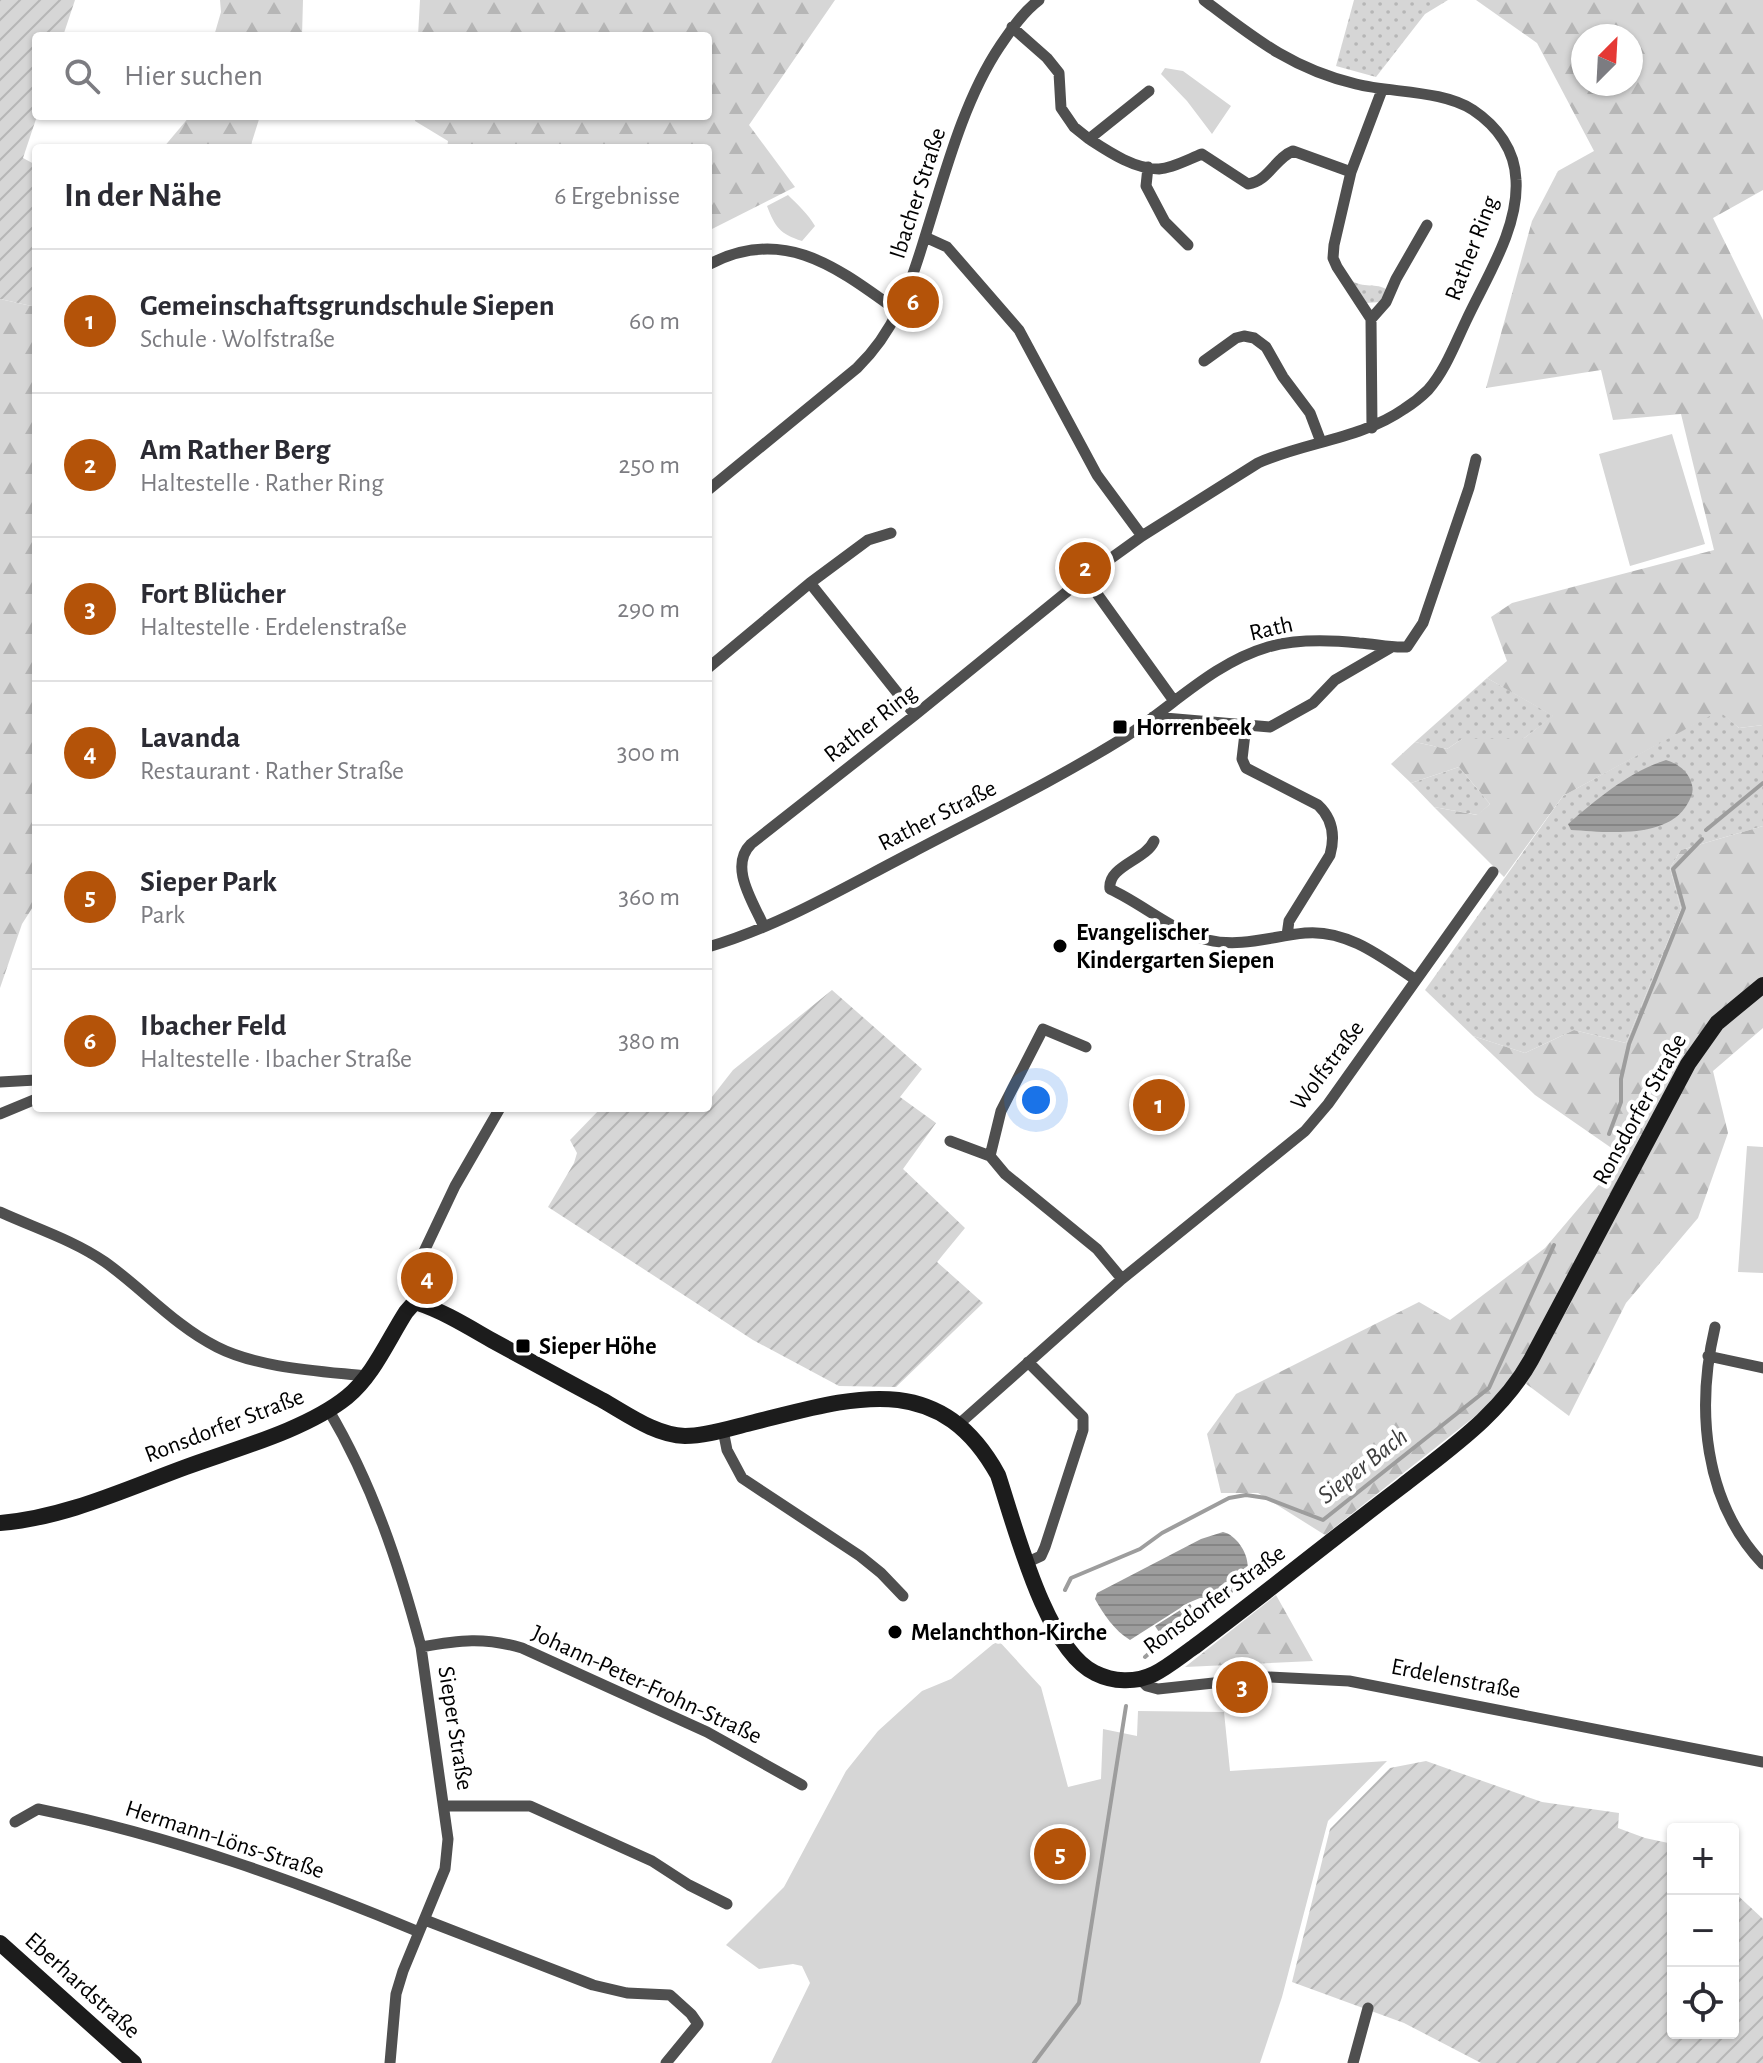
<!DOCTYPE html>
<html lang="de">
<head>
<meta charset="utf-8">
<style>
  :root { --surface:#fff; --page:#f7f7f7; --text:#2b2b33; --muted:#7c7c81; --line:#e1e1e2; --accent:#b45309 }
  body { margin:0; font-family:"Alegreya Sans",sans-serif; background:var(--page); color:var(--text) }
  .controls { position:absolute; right:24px; bottom:24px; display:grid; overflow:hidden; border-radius:8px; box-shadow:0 2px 6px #0004 }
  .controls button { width:72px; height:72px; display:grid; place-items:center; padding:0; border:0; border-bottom:2px solid var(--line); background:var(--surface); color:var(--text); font:40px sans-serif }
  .compass { position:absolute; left:1571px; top:24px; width:72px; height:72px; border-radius:50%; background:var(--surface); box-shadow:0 2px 6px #0004; rotate:24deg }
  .you { position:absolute; left:1036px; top:1100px; width:28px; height:28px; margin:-20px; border:6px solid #fff; border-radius:50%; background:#1a73e8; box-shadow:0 0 0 12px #1a73e833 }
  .badge { display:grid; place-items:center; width:52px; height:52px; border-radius:50%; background:var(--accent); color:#fff; font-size:26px; font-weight:700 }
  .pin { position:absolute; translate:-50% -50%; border:4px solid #fff; box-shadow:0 2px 8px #0006 }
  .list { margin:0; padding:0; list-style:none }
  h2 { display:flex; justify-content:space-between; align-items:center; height:104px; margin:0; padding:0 32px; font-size:34px }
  h2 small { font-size:26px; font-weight:400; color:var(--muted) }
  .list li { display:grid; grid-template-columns:52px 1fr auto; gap:24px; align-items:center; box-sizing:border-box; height:144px; padding:0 32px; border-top:2px solid var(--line) }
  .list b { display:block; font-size:30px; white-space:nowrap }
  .list p { margin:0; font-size:26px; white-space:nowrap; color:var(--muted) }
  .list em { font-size:26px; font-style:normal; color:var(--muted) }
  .icon { flex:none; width:44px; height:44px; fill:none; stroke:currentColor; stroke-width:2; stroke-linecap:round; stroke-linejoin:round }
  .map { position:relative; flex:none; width:1763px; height:2063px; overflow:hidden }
  .search { position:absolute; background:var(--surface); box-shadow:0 2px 6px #0004; left:32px; top:32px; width:680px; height:88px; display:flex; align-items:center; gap:20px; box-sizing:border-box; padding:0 28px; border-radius:8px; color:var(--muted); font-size:30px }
  .panel { position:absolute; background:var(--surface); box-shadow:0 2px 6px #0004; left:32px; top:144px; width:680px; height:968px; border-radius:8px }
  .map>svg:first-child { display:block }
</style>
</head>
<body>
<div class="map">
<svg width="1763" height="2063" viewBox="0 0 1763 2063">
  <defs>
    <pattern id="grass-dots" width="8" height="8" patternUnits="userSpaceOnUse" patternTransform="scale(2)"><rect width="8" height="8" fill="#d6d6d6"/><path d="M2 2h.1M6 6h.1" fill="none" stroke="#b6b6b6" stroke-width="1.8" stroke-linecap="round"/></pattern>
    <pattern id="forest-firs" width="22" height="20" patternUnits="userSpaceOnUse" patternTransform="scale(2)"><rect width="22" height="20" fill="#d6d6d6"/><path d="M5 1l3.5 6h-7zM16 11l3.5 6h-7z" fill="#b6b6b6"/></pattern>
    <pattern id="garden-furrows" width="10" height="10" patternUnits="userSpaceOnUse" patternTransform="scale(2)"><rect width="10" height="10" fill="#d6d6d6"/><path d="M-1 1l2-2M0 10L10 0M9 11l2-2" fill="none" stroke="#b6b6b6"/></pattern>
    <pattern id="water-rules" width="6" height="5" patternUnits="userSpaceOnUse" patternTransform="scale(2)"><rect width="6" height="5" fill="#9d9d9d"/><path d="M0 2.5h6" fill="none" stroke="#858585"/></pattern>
  </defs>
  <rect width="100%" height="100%" fill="#fff"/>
  <path fill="url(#grass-dots)" d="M1354,0H1448L1425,14L1376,77L1336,66Z
    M1351,280C1363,289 1376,282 1388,290L1380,302L1366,303Z
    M1487,678L1554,716L1523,739H1462L1447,749L1415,742Z
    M1719,710L1739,728L1763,725V826L1681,850L1670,868L1681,909L1626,1043L1574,1030L1525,1053L1473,1036L1425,990L1563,796Z
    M1459,767L1490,804L1478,815L1434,807L1411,783Z"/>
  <path fill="url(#forest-firs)" fill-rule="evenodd" d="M220,0H303L302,36H214L221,12Z
    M420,0H835L749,125L795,187L708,231V148H447L448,141L415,121V116H708V36H418Z
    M1476,0H1763V190L1713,218L1763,320V725L1739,728L1719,711L1563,796L1504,877L1434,807L1477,815L1490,804L1459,767L1411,783L1391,764L1415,742L1447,749L1462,739H1523L1553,716L1487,678L1507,661L1491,617L1512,603L1714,550L1681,414L1613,420L1601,370L1486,388L1532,221L1558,171L1594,151L1537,43ZM1583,36H1631V84H1583Z
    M190,116H260L250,148H163Z
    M0,299L36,307V902L22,924L0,988Z
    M1763,826V1028L1713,1071L1728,1133L1698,1218L1626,1303L1569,1416L1521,1380L1325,1535L1258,1493H1221L1207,1434L1236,1394L1419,1302L1450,1320L1545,1248L1623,1156L1535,1095L1473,1036L1525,1053L1574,1030L1626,1043L1681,909L1670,868L1681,850Z
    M1276,1595L1313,1661L1185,1667Z"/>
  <path fill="#d6d6d6" d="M1165,68L1183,71L1231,106L1212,134L1187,101L1161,74Z
    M788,195C797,204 809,215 815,226L802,241C780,234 775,227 767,206Z
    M1672,434L1705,544L1630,566L1599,454Z
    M1747,1146L1763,1147V1273L1738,1272Z
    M998,1640L1041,1687L1068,1787L1101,1779L1103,1729L1137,1736L1138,1711L1224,1712L1230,1771L1387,1761L1328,1821L1282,1997L1260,2063H771L810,1983L802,1966L793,1964L759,1969L726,1945L784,1887L846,1771L878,1731L922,1691L951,1679Z"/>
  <path fill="url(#garden-furrows)" d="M0,0H75L63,36H36L37,116L23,158L36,165V307L0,299Z
    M832,990L922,1069L900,1097L936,1123L903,1169L965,1228L937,1262L983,1303L896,1387L839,1386L753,1340L548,1207L574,1163L577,1153L570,1140L601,1108H708V1102L733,1070Z
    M1426,1761L1542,1802L1619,1813L1618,1828L1645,1838L1673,1844V2033H1733V1891L1763,1919V2063H1481L1404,2023L1292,1982L1330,1829L1390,1768Z"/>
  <path fill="url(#water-rules)" d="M1666,760C1679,764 1689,772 1692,785C1694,792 1691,797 1688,803C1668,840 1606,832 1571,830L1568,824C1598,798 1629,772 1666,760Z
    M1223,1532C1238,1535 1253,1560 1246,1575C1243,1582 1235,1590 1229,1596L1200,1598L1188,1603L1130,1640C1114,1630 1104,1615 1095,1599L1097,1593L1201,1539Z
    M1190,1604L1196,1613L1161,1635L1155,1626Z"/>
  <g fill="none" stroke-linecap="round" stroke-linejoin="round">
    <path stroke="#9d9d9d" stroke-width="4" d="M1706,830L1763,783
      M1609,1134L1621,1102V1079L1629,1044L1684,908L1673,869L1702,839
      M1065,1590L1071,1578L1140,1549L1162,1533L1229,1498L1246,1495L1266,1498L1323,1520L1489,1388L1554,1245
      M1145,1657L1162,1642L1168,1629
      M1034,2063L1079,2003L1126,1706"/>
    <path stroke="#4f4f4f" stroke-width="11" d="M1012,27L1047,58L1059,73L1061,108L1074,127L1089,139L1149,91
      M1089,139C1109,152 1134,169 1159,169C1173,168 1189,159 1202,154L1248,184C1269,181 1275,158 1293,151L1351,172L1382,90
      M1148,167L1146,186L1165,222L1188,245
      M1351,172L1334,245L1333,258L1337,267L1371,319L1372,428
      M925,237L947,247L1019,330L1097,475L1142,536
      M708,265C784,224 839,269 899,312
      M1371,319L1386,302L1396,279L1427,225
      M1204,361L1236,338L1244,336L1254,338L1266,347L1283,377L1310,413L1321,442
      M708,490L857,368C895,331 909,289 924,240C944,177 963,101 1000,46C1011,30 1023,12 1039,0
      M891,533L868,540L810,583L915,715
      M1085,577L1174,701
      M708,668L810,583
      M1153,717L1270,727L1313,703L1335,680L1390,648
      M1246,725L1242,759L1246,768L1318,805C1333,819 1335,837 1330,855L1289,921L1287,935
      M1154,841C1146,860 1107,866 1110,889C1143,904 1173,932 1208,940C1241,948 1273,936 1305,933C1347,929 1383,958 1416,980
      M764,927C754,903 728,867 751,844L915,715L1085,577L1142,536L1258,463C1305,442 1361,439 1404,409C1412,404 1421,397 1428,390C1445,371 1455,344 1466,321C1486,278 1519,228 1516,180C1515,150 1497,126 1473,110C1443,90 1391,93 1356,84C1292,69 1254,38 1204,0
      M708,947C780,926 845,887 911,853C983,815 1056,780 1125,737C1172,707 1213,663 1268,647C1296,639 1330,640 1359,643C1376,644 1390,648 1407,647L1423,623L1469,488L1476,459
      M0,1082L36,1080
      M0,1114L36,1099
      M950,1141L990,1156L1005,1174L1097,1249L1122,1279
      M990,1156L1001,1111L1043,1029L1086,1047
      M0,1212C35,1228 73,1240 105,1262C143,1289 175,1326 217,1347C258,1368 320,1371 366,1376
      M413,1304L411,1279L419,1262L455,1186L500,1108
      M1715,1327C1696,1408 1703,1501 1763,1564
      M1708,1356L1763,1368
      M328,1409C372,1483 399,1564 421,1647L448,1839L445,1869L403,1971L396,1994L390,2063
      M959,1424L1122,1279L1305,1131L1328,1104L1493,872
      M723,1430L727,1450L742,1478L860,1556L881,1573L903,1596
      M1028,1562L1041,1556L1045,1547L1083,1430V1417L1028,1362
      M421,1647C460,1640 484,1637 522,1648L707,1732L802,1785
      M1140,1679L1147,1686L1158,1689L1269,1677L1349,1681L1763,1762
      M446,1806H530L652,1861L689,1885L727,1904
      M15,1822L38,1809C170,1836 295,1880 419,1932
      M425,1920L593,1985L627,1993L670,1995L691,2014L698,2024L666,2063
      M1353,2063L1368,2008"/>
    <path stroke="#1c1c1c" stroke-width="16" d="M0,1523C64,1518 126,1489 186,1467C235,1449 306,1430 347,1397C373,1376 388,1340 406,1312L413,1304L418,1303C445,1312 470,1328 495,1342C530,1361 566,1381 602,1400C627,1414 655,1435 685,1436C707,1436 730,1428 751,1423C849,1399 938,1366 998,1475C1015,1526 1046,1650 1095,1673C1113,1682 1135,1683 1154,1674C1168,1667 1181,1656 1194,1647C1222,1626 1249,1605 1276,1584C1318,1551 1359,1519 1401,1487C1449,1449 1501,1414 1531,1360L1688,1064L1717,1023L1763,985
      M0,1943L134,2063"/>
  </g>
  <g fill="#000" stroke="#fff" stroke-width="3">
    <rect x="1112" y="719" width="16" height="16" rx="4"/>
    <circle cx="1060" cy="946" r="8"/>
    <rect x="515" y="1338" width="16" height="16" rx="4"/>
    <circle cx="895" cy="1632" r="8"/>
  </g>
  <g text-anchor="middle" stroke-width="8" stroke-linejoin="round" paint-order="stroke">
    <g font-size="24" fill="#000" stroke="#fff">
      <text transform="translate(917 193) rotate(-72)" y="8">Ibacher Straße</text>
      <text transform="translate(1471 248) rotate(-69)" y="8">Rather Ring</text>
      <text transform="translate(1271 628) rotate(-13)" y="8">Rath</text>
      <text transform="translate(870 723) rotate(-38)" y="8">Rather Ring</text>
      <text transform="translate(937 815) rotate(-27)" y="8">Rather Straße</text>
      <text transform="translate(1327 1065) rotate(-53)" y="8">Wolfstraße</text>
      <text transform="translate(1639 1109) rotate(-61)" y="8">Ronsdorfer Straße</text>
      <text transform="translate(224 1425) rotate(-21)" y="8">Ronsdorfer Straße</text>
      <text transform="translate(1214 1599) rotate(-36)" y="8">Ronsdorfer Straße</text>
      <text transform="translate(1456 1678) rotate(11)" y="8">Erdelenstraße</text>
      <text transform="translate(647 1684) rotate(25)" y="8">Johann-Peter-Frohn-Straße</text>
      <text transform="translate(456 1728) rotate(81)" y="8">Sieper Straße</text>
      <text transform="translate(225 1839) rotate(18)" y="8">Hermann-Löns-Straße</text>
      <text transform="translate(83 1985) rotate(42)" y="8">Eberhardstraße</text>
    </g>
    <g font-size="24" font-weight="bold" fill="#000" stroke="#fff" text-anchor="start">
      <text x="1136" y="735">Horrenbeek</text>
      <text x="1076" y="940">Evangelischer<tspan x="1076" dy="28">Kindergarten Siepen</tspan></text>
      <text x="539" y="1354">Sieper Höhe</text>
      <text x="911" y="1640">Melanchthon-Kirche</text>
    </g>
    <g font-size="26" font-style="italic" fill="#3e3e3e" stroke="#fff">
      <text transform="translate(1362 1465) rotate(-38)" y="9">Sieper Bach</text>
    </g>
  </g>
</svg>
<div class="controls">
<button>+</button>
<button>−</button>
<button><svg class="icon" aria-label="locate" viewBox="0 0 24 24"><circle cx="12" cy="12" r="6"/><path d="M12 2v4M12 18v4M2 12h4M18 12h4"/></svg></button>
</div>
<svg class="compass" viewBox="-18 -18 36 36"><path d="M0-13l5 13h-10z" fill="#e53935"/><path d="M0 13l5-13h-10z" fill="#7c7c81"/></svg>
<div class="you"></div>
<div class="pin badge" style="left:1159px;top:1105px">1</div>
<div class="pin badge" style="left:1085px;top:568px">2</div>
<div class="pin badge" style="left:1242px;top:1687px">3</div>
<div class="pin badge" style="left:427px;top:1278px">4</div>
<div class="pin badge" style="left:1060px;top:1854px">5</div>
<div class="pin badge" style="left:913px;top:302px">6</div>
<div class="search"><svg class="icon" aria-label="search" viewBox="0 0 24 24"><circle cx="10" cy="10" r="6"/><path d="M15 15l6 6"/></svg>Hier suchen</div>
<section class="panel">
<h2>In der Nähe<small>6 Ergebnisse</small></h2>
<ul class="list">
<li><span class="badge">1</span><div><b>Gemeinschaftsgrundschule Siepen</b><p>Schule · Wolfstraße</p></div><em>60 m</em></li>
<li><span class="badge">2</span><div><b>Am Rather Berg</b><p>Haltestelle · Rather Ring</p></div><em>250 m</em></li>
<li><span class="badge">3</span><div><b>Fort Blücher</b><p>Haltestelle · Erdelenstraße</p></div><em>290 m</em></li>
<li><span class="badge">4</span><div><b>Lavanda</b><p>Restaurant · Rather Straße</p></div><em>300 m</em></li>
<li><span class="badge">5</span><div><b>Sieper Park</b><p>Park</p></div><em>360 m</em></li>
<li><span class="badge">6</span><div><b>Ibacher Feld</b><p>Haltestelle · Ibacher Straße</p></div><em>380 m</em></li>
</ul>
</section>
</div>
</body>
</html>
